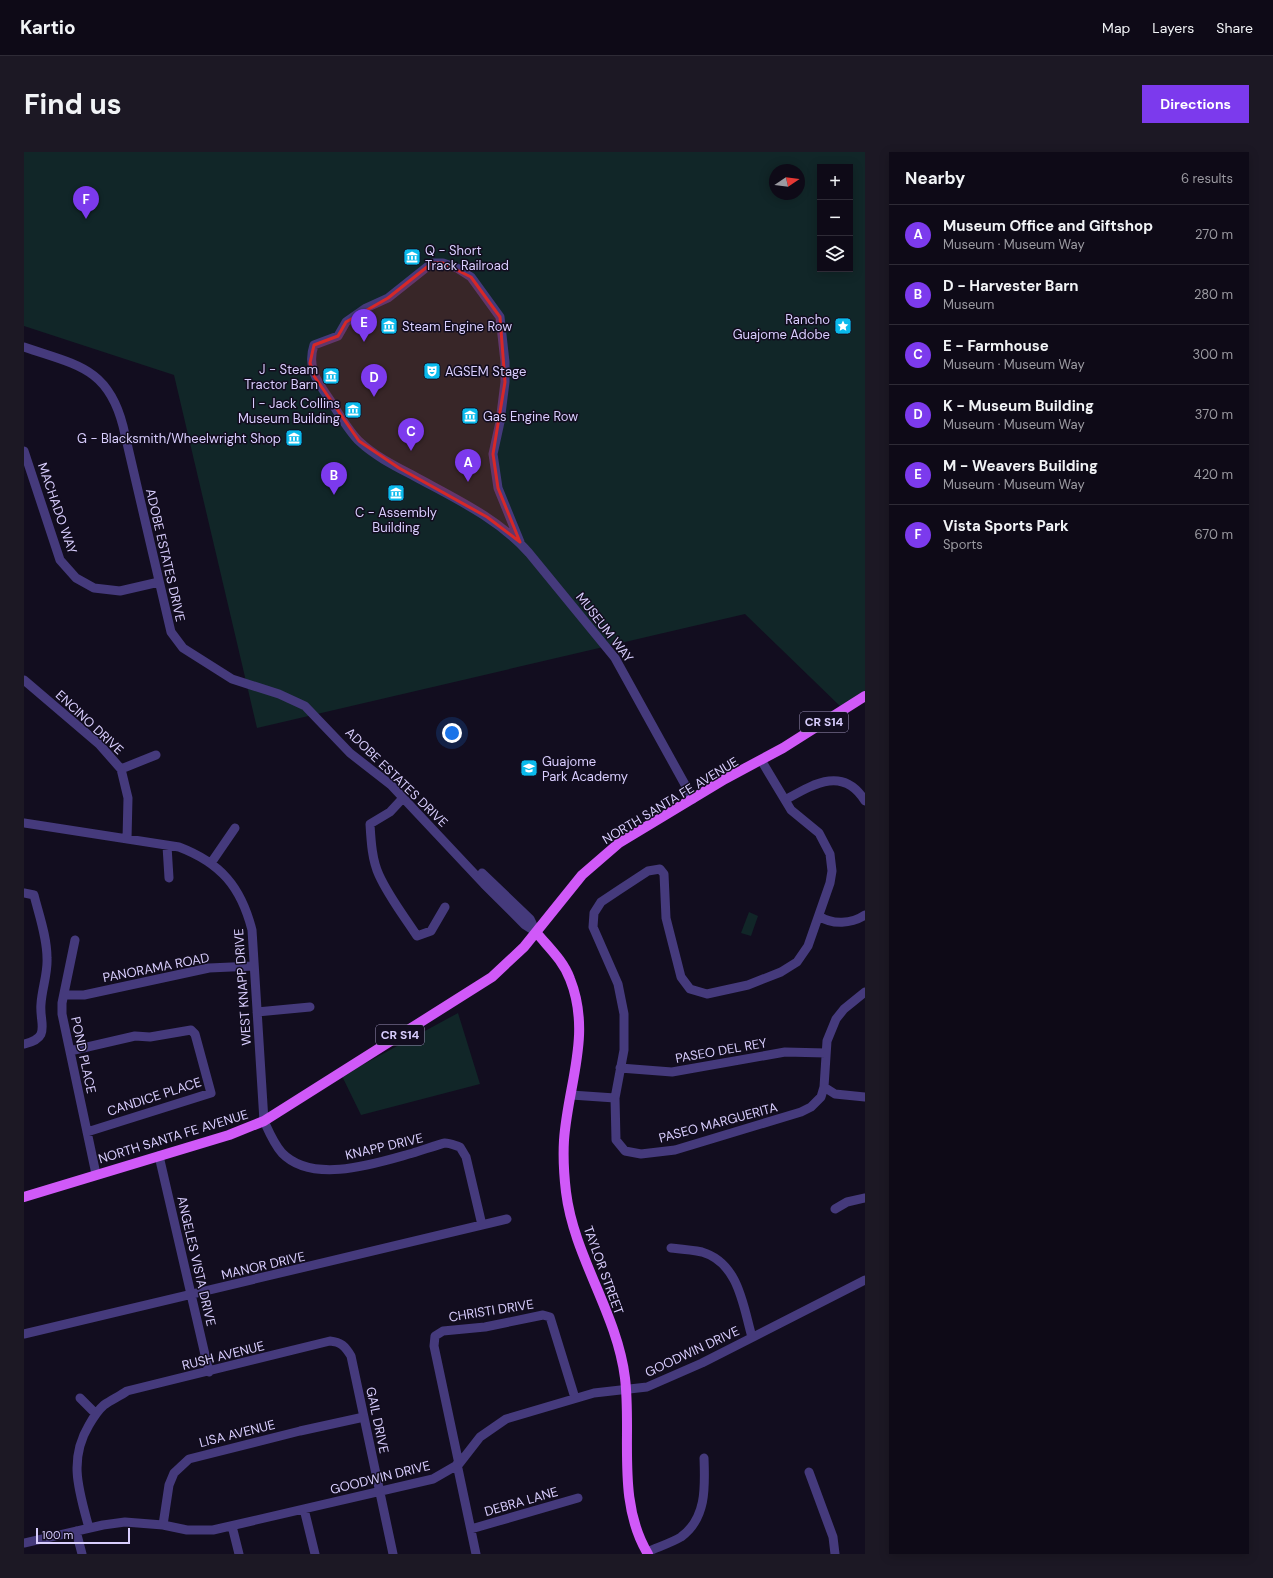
<!DOCTYPE html>
<html lang="en">
<head>
<meta charset="utf-8">
<style>
  :root { --surface:#0e0a17; --page:#1c1824; --text:#f1f3f6; --muted:#9b9aa1; --line:#2e2b36; --accent:#7c3aed }
  body { margin:0; font-family:"DM Sans",sans-serif; background:var(--page); color:var(--text) }
  .controls { position:absolute; right:12px; top:12px; display:grid; overflow:hidden; border-radius:0px; box-shadow:0 2px 10px #0003 }
  .controls button { width:36px; height:36px; display:grid; place-items:center; padding:0; border:0; border-bottom:1px solid var(--line); background:var(--surface); color:var(--text); font:20px sans-serif }
  .compass { position:absolute; left:745px; top:12px; width:36px; height:36px; border-radius:50%; background:var(--surface); box-shadow:0 2px 10px #0003; rotate:77deg }
  .scale { position:absolute; left:12px; bottom:10px; width:94px; box-sizing:border-box; padding-left:4px; border:2px solid #d8cdfd; border-top:0; font-size:11px; line-height:14px; white-space:nowrap; color:#d8cdfd; -webkit-text-stroke:3px #120d1f; paint-order:stroke }
  .you { position:absolute; left:428px; top:581px; width:14px; height:14px; margin:-10px; border:3px solid #fff; border-radius:50%; background:#1a73e8; box-shadow:0 0 0 6px #1a73e833 }
  .badge { display:grid; place-items:center; width:26px; height:26px; border-radius:50%; background:var(--accent); color:#fff; font-size:13px; font-weight:700 }
  .pin { position:absolute; translate:-50% -33px; filter:drop-shadow(0 1px 2px #0008) }
  .pin::after { content:''; position:absolute; top:21px; width:14px; height:12px; background:inherit; clip-path:polygon(0 0,100% 0,50% 100%) }
  .list { margin:0; padding:0; list-style:none }
  h2 { display:flex; justify-content:space-between; align-items:center; height:52px; margin:0; padding:0 16px; font-size:17px }
  h2 small { font-size:13px; font-weight:400; color:var(--muted) }
  .list li { display:grid; grid-template-columns:26px 1fr auto; gap:12px; align-items:center; box-sizing:border-box; height:60px; padding:0 16px; border-top:1px solid var(--line) }
  .list b { display:block; font-size:15px; white-space:nowrap }
  .list p { margin:0; font-size:13px; white-space:nowrap; color:var(--muted) }
  .list em { font-size:13px; font-style:normal; color:var(--muted) }
  .icon { flex:none; width:22px; height:22px; fill:none; stroke:currentColor; stroke-width:2; stroke-linecap:round; stroke-linejoin:round }
  .map { position:relative; flex:none; width:841px; height:1402px; overflow:hidden; border-radius:0px }
  header { display:flex; align-items:center; gap:24px; box-sizing:border-box; height:56px; padding:0 20px; background:var(--surface); border-bottom:1px solid var(--line) }
  header strong { font-size:19px }
  nav { display:flex; gap:22px; margin-inline-start:auto; font-size:14px }
  .intro { display:flex; align-items:center; justify-content:space-between; box-sizing:border-box; height:96px; padding:0 24px }
  h1 { margin:0; font-size:28px }
  .button { padding:10px 18px; border-radius:0px; background:var(--accent); color:#fff; font-size:14px; font-weight:700 }
  main { display:flex; gap:24px; padding:0 24px }
  aside { flex:1; background:var(--surface); border-radius:0px; box-shadow:0 2px 10px #0003 }
  .map>svg:first-child { display:block }
</style>
</head>
<body>
<header>
<strong>Kartio</strong>
<nav><a>Map</a><a>Layers</a><a>Share</a></nav>
</header>
<div class="intro"><h1>Find us</h1><a class="button">Directions</a></div>
<main>
<div class="map">
<svg width="841" height="1402" viewBox="0 0 841 1402">
  <rect width="100%" height="100%" fill="#120d1f"/>
  <path fill="#112628" fill-rule="evenodd" d="M0,0H841V542L818,556L721,462L233,576L150,223L0,174ZM796,15H826V117H796ZM751,18H775V42H751Z
    M725,760L734,764L727,784L717,781Z
    M434,861L456,932L337,963L318,924Z"/>
  <g fill="none" stroke-linecap="round" stroke-linejoin="round">
    <path stroke="#453a7c" stroke-width="9" d="M0,195C52,213 84,215 99,274L147,480L159,496L208,527L255,542L281,554L326,601L367,633L460,732L501,773L512,780
      M0,299L36,408L52,426L70,436L96,439L135,430
      M496,390L474,336L469,302L476,270L481,230V210L476,165L447,125L433,116L419,111H408L364,146L342,156L322,170L314,184L290,193C283,214 292,228 304,245C313,258 324,279 336,290C351,304 371,314 390,324C430,346 474,366 505,401L591,506L669,647
      M0,528L75,592L97,617L104,646L103,687
      M737,608L767,658L795,681L806,702L808,719L806,731L784,794L773,810L757,820L724,833L683,842L666,837L657,825L642,766L640,722L636,717L624,719L595,738L577,750L570,761L569,775L594,832L600,862V898L591,946L592,988L601,999L617,1002L651,998L777,960L787,955L797,945L800,935L803,889L812,867L820,857L841,840
      M97,617L132,603
      M379,646L366,660L346,672C347,689 348,708 355,723C365,745 380,764 393,784L407,779L421,755
      M761,648C788,633 819,613 841,649
      M0,671L155,695C197,711 217,735 228,778L240,969C245,980 250,992 258,1001C289,1033 353,1011 389,1001C396,999 416,992 421,991C426,991 432,994 436,995L442,1005L458,1073
      M143,694L145,726
      M187,711L211,676
      M458,721L506,767L512,780
      M0,741L10,743C15,763 23,785 23,806C24,821 18,836 17,852C15,871 28,886 0,892
      M795,764C808,773 828,772 841,763
      M51,788L38,851V862L72,1022
      M40,843H60L185,816L230,814
      M233,860L286,855
      M46,899L111,884L126,885L167,878L171,882L187,941L63,980
      M596,916L648,920L761,900L802,901
      M800,935L811,942L841,945
      M547,943L591,946
      M135,1004L185,1220
      M811,1057L823,1050L841,1046
      M647,1096C657,1097 668,1098 678,1100C715,1111 719,1154 728,1185
      M0,1182L483,1067
      M56,1246L72,1262
      M433,1312L452,1402
      M435,1312L410,1194L411,1184L419,1179L461,1175L519,1163L526,1165L551,1246
      M785,1320L809,1385L811,1402
      M280,1357L291,1402
      M139,1373L145,1333L150,1321L165,1307L276,1279L340,1265
      M208,1374L215,1402
      M65,1376C55,1339 44,1308 65,1273C69,1266 73,1259 80,1253C87,1248 96,1244 103,1239L306,1189C317,1190 321,1194 327,1204L369,1402
      M447,1377L554,1346
      M52,1379L58,1402
      M0,1391L79,1373L101,1370L139,1373L163,1378H189L409,1327L435,1312L456,1285L482,1267L570,1241L623,1235L678,1211L841,1128
      M623,1400C634,1395 647,1391 657,1385C683,1366 681,1334 680,1306"/>
    <path stroke="#d059f8" stroke-width="10" d="M512,780C524,795 539,808 546,827C568,882 544,932 540,988C539,1005 540,1023 542,1040C550,1105 593,1161 601,1226C608,1284 592,1349 624,1402
      M0,1045L205,983L240,969L468,825L500,795L558,723L595,691L701,627L759,596L841,544"/>
  </g>
  <path fill="#d62828" fill-opacity="0.2" stroke="#d62828" stroke-width="3" stroke-linejoin="round" d="M408,111H419L447,125L476,165L481,230L469,302L474,336L496,390L463,365L375,316L335,289L290,224L286,211L290,193L314,184L322,170L364,146Z"/>
  <defs>
    <g id="museum-square" transform="scale(0.9)"><rect x="-9" y="-9" width="18" height="18" rx="4" fill="#0abaec" stroke="#120d1f"/><path d="M0-6L6-3V-2H-6V-3ZM-5-1h2V3h-2ZM-1-1h2V3h-2ZM3-1h2V3H3ZM-6 4H6V6H-6Z" fill="#fff"/></g>
    <g id="sight-square" transform="scale(0.9)"><rect x="-9" y="-9" width="18" height="18" rx="4" fill="#0abaec" stroke="#120d1f"/><path d="M0-6L1.8-2.2L6-1.7L2.9 1.2L3.7 5.4L0 3.3L-3.7 5.4L-2.9 1.2L-6-1.7L-1.8-2.2Z" fill="#fff"/></g>
    <g id="theatre-square" transform="scale(0.9)"><rect x="-9" y="-9" width="18" height="18" rx="4" fill="#0abaec" stroke="#120d1f"/><path d="M-5-5.5Q0-4 5-5.5V0Q5 5 0 6Q-5 5-5 0ZM-3.3-2.5H-1v1.5H-3.3ZM1-2.5H3.3v1.5H1ZM-2.8 1Q0 5.5 2.8 1Z" fill="#fff"/></g>
    <g id="school-square" transform="scale(0.9)"><rect x="-9" y="-9" width="18" height="18" rx="4" fill="#0abaec" stroke="#120d1f"/><path d="M0-5L7-2L0 1L-7-2ZM-4 1L0 2.5L4 1V4Q0 6-4 4Z" fill="#fff"/></g>
  </defs>
  <g fill-rule="evenodd">
    <use href="#museum-square" x="388" y="105"/>
    <use href="#museum-square" x="365" y="174"/>
    <use href="#sight-square" x="819" y="174"/>
    <use href="#theatre-square" x="408" y="219"/>
    <use href="#museum-square" x="307" y="224"/>
    <use href="#museum-square" x="329" y="258"/>
    <use href="#museum-square" x="446" y="264"/>
    <use href="#museum-square" x="270" y="286"/>
    <use href="#museum-square" x="372" y="341"/>
    <use href="#school-square" x="505" y="616"/>
  </g>
  <g text-anchor="middle" stroke-width="3" stroke-linejoin="round" paint-order="stroke">
    <g fill="#120d1f" stroke="#9d93ba" stroke-width="1">
      <rect x="776" y="560" width="48" height="20" rx="3"/>
      <rect x="352" y="873" width="48" height="20" rx="3"/>
    </g>
    <g font-size="12" font-weight="bold" fill="#d8cdfd">
      <text x="800" y="574">CR S14</text>
      <text x="376" y="887">CR S14</text>
    </g>
    <g font-size="13" fill="#d8cdfd" stroke="#120d1f" text-anchor="start">
      <text x="401" y="103">Q - Short<tspan x="401" dy="15">Track Railroad</tspan></text>
      <text x="806" y="172" text-anchor="end">Rancho<tspan x="806" dy="15">Guajome Adobe</tspan></text>
      <text x="378" y="179">Steam Engine Row</text>
      <text x="294" y="222" text-anchor="end">J - Steam<tspan x="294" dy="15">Tractor Barn</tspan></text>
      <text x="421" y="224">AGSEM Stage</text>
      <text x="316" y="256" text-anchor="end">I - Jack Collins<tspan x="316" dy="15">Museum Building</tspan></text>
      <text x="459" y="269">Gas Engine Row</text>
      <text x="257" y="291" text-anchor="end">G - Blacksmith/Wheelwright Shop</text>
      <text x="372" y="365" text-anchor="middle">C - Assembly<tspan x="372" dy="15">Building</tspan></text>
      <text x="518" y="614">Guajome<tspan x="518" dy="15">Park Academy</tspan></text>
    </g>
    <g font-size="13" fill="#d8cdfd" stroke="#120d1f">
      <text transform="translate(34 356) rotate(71)" y="5">MACHADO WAY</text>
      <text transform="translate(142 403) rotate(77)" y="5">ADOBE ESTATES DRIVE</text>
      <text transform="translate(581 475) rotate(52)" y="5">MUSEUM WAY</text>
      <text transform="translate(66 570) rotate(43)" y="5">ENCINO DRIVE</text>
      <text transform="translate(373 625) rotate(44)" y="5">ADOBE ESTATES DRIVE</text>
      <text transform="translate(646 648) rotate(-31)" y="5">NORTH SANTA FE AVENUE</text>
      <text transform="translate(132 815) rotate(-11)" y="5">PANORAMA ROAD</text>
      <text transform="translate(218 835) rotate(-94)" y="5">WEST KNAPP DRIVE</text>
      <text transform="translate(697 898) rotate(-10)" y="5">PASEO DEL REY</text>
      <text transform="translate(60 903) rotate(78)" y="5">POND PLACE</text>
      <text transform="translate(130 944) rotate(-18)" y="5">CANDICE PLACE</text>
      <text transform="translate(694 970) rotate(-15)" y="5">PASEO MARGUERITA</text>
      <text transform="translate(149 984) rotate(-17)" y="5">NORTH SANTA FE AVENUE</text>
      <text transform="translate(360 994) rotate(-13)" y="5">KNAPP DRIVE</text>
      <text transform="translate(173 1109) rotate(77)" y="5">ANGELES VISTA DRIVE</text>
      <text transform="translate(239 1113) rotate(-13)" y="5">MANOR DRIVE</text>
      <text transform="translate(580 1118) rotate(70)" y="5">TAYLOR STREET</text>
      <text transform="translate(467 1158) rotate(-9)" y="5">CHRISTI DRIVE</text>
      <text transform="translate(668 1199) rotate(-25)" y="5">GOODWIN DRIVE</text>
      <text transform="translate(199 1203) rotate(-14)" y="5">RUSH AVENUE</text>
      <text transform="translate(354 1268) rotate(78)" y="5">GAIL DRIVE</text>
      <text transform="translate(213 1281) rotate(-14)" y="5">LISA AVENUE</text>
      <text transform="translate(356 1325) rotate(-14)" y="5">GOODWIN DRIVE</text>
      <text transform="translate(497 1349) rotate(-16)" y="5">DEBRA LANE</text>
    </g>
  </g>
</svg>
<div class="controls">
<button>+</button>
<button>−</button>
<button><svg class="icon" aria-label="layers" viewBox="0 0 24 24"><path d="M12 4l9 5-9 5-9-5zM3 14l9 5 9-5"/></svg></button>
</div>
<svg class="compass" viewBox="-18 -18 36 36"><path d="M0-13l5 13h-10z" fill="#e53935"/><path d="M0 13l5-13h-10z" fill="#9b9aa1"/></svg>
<div class="scale">100 m</div>
<div class="you"></div>
<div class="pin badge" style="left:444px;top:330px">A</div>
<div class="pin badge" style="left:310px;top:343px">B</div>
<div class="pin badge" style="left:387px;top:299px">C</div>
<div class="pin badge" style="left:350px;top:245px">D</div>
<div class="pin badge" style="left:340px;top:190px">E</div>
<div class="pin badge" style="left:62px;top:67px">F</div>
</div>
<aside>
<h2>Nearby<small>6 results</small></h2>
<ul class="list">
<li><span class="badge">A</span><div><b>Museum Office and Giftshop</b><p>Museum · Museum Way</p></div><em>270 m</em></li>
<li><span class="badge">B</span><div><b>D - Harvester Barn</b><p>Museum</p></div><em>280 m</em></li>
<li><span class="badge">C</span><div><b>E - Farmhouse</b><p>Museum · Museum Way</p></div><em>300 m</em></li>
<li><span class="badge">D</span><div><b>K - Museum Building</b><p>Museum · Museum Way</p></div><em>370 m</em></li>
<li><span class="badge">E</span><div><b>M - Weavers Building</b><p>Museum · Museum Way</p></div><em>420 m</em></li>
<li><span class="badge">F</span><div><b>Vista Sports Park</b><p>Sports</p></div><em>670 m</em></li>
</ul>
</aside>
</main>
</body>
</html>
